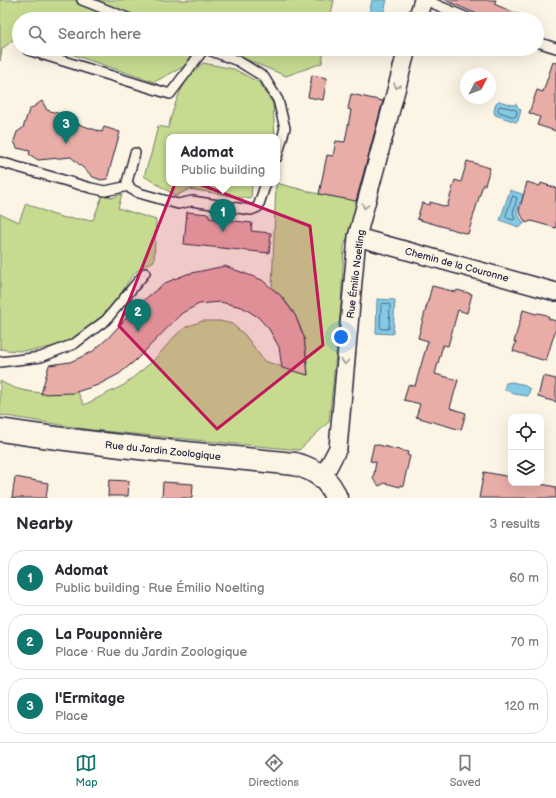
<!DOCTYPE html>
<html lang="en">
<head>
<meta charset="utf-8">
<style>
  :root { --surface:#fff; --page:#f7f7f7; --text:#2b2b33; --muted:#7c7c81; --line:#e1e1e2; --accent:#0f766e }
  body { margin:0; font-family:"Balsamiq Sans",sans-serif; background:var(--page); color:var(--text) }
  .controls { position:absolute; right:12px; bottom:12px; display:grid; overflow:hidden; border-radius:8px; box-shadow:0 4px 16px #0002 }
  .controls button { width:36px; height:36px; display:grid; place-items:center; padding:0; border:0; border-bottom:1px solid var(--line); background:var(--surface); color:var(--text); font:20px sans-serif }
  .compass { position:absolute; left:460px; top:68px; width:36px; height:36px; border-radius:50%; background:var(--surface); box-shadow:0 4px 16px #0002; rotate:48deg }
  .you { position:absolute; left:341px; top:337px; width:14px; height:14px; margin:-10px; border:3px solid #fff; border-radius:50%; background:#1a73e8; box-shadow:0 0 0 6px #1a73e833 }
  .badge { display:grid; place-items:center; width:26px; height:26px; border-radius:50%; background:var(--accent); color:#fff; font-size:13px; font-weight:700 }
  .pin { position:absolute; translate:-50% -33px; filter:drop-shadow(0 1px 2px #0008) }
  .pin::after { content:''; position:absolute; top:21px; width:14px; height:12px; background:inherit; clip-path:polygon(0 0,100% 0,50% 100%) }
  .popup { position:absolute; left:166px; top:134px; width:114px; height:52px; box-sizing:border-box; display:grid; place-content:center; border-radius:8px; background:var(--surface); filter:drop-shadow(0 1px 3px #0005); font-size:13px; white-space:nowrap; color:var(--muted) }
  .popup b { font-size:15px; color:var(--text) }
  .popup::after { content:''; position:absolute; left:50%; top:100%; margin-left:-8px; border:8px solid transparent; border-top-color:var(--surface) }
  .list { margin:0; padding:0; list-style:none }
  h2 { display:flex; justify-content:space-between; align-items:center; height:52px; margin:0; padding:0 16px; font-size:17px }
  h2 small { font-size:13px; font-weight:400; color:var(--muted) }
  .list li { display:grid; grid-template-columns:26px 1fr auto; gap:12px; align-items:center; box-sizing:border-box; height:56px; margin:0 8px 8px; padding:0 8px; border:1px solid var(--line); border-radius:16px }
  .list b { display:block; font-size:15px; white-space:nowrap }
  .list p { margin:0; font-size:13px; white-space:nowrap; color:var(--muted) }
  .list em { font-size:13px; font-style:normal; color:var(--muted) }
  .icon { flex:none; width:22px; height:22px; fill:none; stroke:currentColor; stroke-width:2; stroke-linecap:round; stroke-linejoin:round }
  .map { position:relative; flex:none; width:556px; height:498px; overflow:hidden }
  .search { position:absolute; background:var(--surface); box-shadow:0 4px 16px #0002; left:12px; right:12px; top:12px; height:44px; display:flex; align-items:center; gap:10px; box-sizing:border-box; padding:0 14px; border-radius:22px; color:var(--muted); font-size:15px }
  .sheet { height:244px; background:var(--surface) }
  nav { display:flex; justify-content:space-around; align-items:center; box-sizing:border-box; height:56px; border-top:1px solid var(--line); background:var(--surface); font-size:11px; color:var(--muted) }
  nav a { display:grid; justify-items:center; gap:2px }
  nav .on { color:var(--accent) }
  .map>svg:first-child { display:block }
</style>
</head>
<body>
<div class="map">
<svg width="556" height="498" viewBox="0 0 556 498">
  <rect width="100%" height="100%" fill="#fcf5e5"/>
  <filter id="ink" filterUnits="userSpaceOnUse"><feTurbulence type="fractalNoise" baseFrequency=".025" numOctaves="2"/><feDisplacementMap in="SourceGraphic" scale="8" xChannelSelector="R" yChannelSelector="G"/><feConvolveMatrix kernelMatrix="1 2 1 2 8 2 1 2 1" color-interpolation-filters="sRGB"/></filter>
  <g filter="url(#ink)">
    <path fill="#c6db90" stroke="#747e66" d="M0,0H334L330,19H19V37L14,39L2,49L0,61Z
      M56,49H187L190,56L187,65L154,82Z
      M221,49H324L322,63L286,76Z
      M203,63L234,69L260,83L273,104L275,137H169V183H252L251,199L189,189L176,196L144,176L151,154L158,126L168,128C173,110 178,91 190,76C194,71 199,67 203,63Z
      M276,183L319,194L360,201L344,247L341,305L329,422L299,450L92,430L0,415V381C26,396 48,393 77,391L84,405L124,385L153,361L176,335L186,327L202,321H220L232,324L245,335L264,361L308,375C306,340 301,311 272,288Z
      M103,194H107L112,198L122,194L118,208L156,220L154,261C149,264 142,266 138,270C128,278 123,293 115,303C88,339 45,357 0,349V214L19,222L26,203L51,214L65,218L93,220Z"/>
    <path fill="#84cae5" stroke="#5d87a1" d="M372,0H387L382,19H368Z
      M499,101L513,105L515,104L517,105V106L521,110L518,121L516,122L495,115L494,111L496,103Z
      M510,190L522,194L523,197L522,201L520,202L517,213L524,224L518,228L516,226L500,220Z
      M377,299L395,300L393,334L376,333Z
      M511,382L522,384L530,389L528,396L514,394L504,389L506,383Z"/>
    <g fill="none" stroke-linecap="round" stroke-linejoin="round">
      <path stroke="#49657f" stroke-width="1" d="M500,106L514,109L517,111L516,116L514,117L499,112L498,110Z
        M513,196L517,198L513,213L515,219L513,220L507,218L506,216Z
        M383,303L389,304L390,305L389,328L388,329H382L380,327L381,305Z"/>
    </g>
    <path fill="#e8ada7" stroke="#22223b" d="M445,0H496L494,4L529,19H488Z
      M553,62L556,63V131L537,125L540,117L529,113L537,90L543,92Z
      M312,75L327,78L323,100L308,97Z
      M351,94L383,101L356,201L319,194L327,155L333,156L336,141L345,142L351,110L348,109Z
      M42,101L47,110L64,115L63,119L102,132L104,127L120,132L107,179L101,180L93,177L71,157L38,160L29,154L30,151L17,148L14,141L17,132L23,128L29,110Z
      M467,161L490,168L485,185L483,184L468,234L417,219L422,203L430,205V202L447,207L455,180L461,182Z
      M527,182L540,186L541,183L556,188V228L531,221L526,223L519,211Z
      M187,212L209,214V218L252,223L251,231L271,233L269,253L184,244Z
      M225,266L262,280L281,296L295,315L304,337L308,375L282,368L279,347L269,329L258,317L242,307L220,302L199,304L182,313L136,360L119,374L98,385L73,393L41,394L49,365L70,362L92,352L108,338L140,303L165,283L187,274Z
      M432,286L456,292L457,290L472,294L467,313L458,310L448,346L443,345L435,374L458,380L450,408L466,413L461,430L416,417L420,404L404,400L408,385L415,386L428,341L418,338Z
      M523,310L536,314L538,313L547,315L549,319L556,321V328L546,361L513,351L516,342H514Z
      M543,376L556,379V402L538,397Z
      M374,444L408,452L407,455L410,456L403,486L400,485V487L385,483L379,486L373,479L376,462L370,461Z
      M484,472L511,477V483H536L556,487V498H479Z
      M15,477L48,483L46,498H12Z
      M109,480L129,481L128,496H108Z
      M163,482L193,484L192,498H162Z"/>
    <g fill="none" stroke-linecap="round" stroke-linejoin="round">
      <g stroke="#22223b" stroke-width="12">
        <path id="service" d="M82,0L130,19
          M425,0L470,19
          M537,42L556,48
          M206,49L238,61L264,77L278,100L285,128L277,157
          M28,50L170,94L204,49
          M135,153L127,182L131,189L139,193L178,204L192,201L251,210L258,207L266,183
          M0,162L91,188L105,191L129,186
          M0,362L41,357L74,344L106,320L145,273"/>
      </g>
      <g stroke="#22223b" stroke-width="20">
        <path id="minor" d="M417,19L423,0
          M357,237L556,292
          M323,477L338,448L357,237L407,49"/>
      </g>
      <g stroke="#22223b" stroke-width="25">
        <path id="secondary" d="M0,430C98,445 196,454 295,464C314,469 329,478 336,498"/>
      </g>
      <use href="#service" stroke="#fcf5e5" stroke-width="9"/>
      <use href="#minor" stroke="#fcf5e5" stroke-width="17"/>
      <use href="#secondary" stroke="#fcf5e5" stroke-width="22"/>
    </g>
    <defs><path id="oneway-chevron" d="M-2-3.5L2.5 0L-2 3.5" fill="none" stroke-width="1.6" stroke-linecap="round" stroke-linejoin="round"/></defs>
    <g stroke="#9a9698">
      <use href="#oneway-chevron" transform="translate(397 86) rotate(105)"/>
      <use href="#oneway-chevron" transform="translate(365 206) rotate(105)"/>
      <use href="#oneway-chevron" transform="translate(345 362) rotate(95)"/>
    </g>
  </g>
  <path fill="#c2185b" fill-opacity="0.2" stroke="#c2185b" stroke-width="3" stroke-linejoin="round" d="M178,176L310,226L323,345L217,429L119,326Z"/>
  <g text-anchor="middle" stroke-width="3" stroke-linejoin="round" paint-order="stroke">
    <g font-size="10" fill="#22223b" stroke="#fcf5e5">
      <text transform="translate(457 264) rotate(15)" y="4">Chemin de la Couronne</text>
      <text transform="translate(355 274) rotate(-83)" y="4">Rue Émilio Noelting</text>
      <text transform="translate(163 450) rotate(6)" y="4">Rue du Jardin Zoologique</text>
    </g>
  </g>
</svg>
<div class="controls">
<button><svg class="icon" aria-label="locate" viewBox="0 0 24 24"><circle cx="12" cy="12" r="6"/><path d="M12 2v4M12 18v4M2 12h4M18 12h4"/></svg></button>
<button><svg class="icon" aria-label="layers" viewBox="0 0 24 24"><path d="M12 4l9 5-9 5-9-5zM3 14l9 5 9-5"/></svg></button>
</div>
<svg class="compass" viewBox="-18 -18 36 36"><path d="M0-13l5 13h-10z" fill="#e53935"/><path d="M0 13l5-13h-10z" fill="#7c7c81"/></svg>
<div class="you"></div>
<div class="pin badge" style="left:223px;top:232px">1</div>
<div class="popup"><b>Adomat</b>Public building</div>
<div class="pin badge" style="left:138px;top:332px">2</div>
<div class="pin badge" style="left:66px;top:144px">3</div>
<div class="search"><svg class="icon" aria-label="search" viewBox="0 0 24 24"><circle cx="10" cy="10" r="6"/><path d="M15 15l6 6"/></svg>Search here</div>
</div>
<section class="sheet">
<h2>Nearby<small>3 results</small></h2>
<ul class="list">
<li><span class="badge">1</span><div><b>Adomat</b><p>Public building · Rue Émilio Noelting</p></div><em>60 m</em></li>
<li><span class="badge">2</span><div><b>La Pouponnière</b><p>Place · Rue du Jardin Zoologique</p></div><em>70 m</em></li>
<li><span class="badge">3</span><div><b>l'Ermitage</b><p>Place</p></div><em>120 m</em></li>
</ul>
</section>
<nav>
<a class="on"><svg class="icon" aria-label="map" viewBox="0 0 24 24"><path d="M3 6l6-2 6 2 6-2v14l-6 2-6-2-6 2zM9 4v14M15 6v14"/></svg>Map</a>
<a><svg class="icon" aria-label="directions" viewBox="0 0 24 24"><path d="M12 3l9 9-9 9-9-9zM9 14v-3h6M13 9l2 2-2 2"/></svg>Directions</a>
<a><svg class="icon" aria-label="saved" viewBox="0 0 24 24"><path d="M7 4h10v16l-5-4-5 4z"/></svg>Saved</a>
</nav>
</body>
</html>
